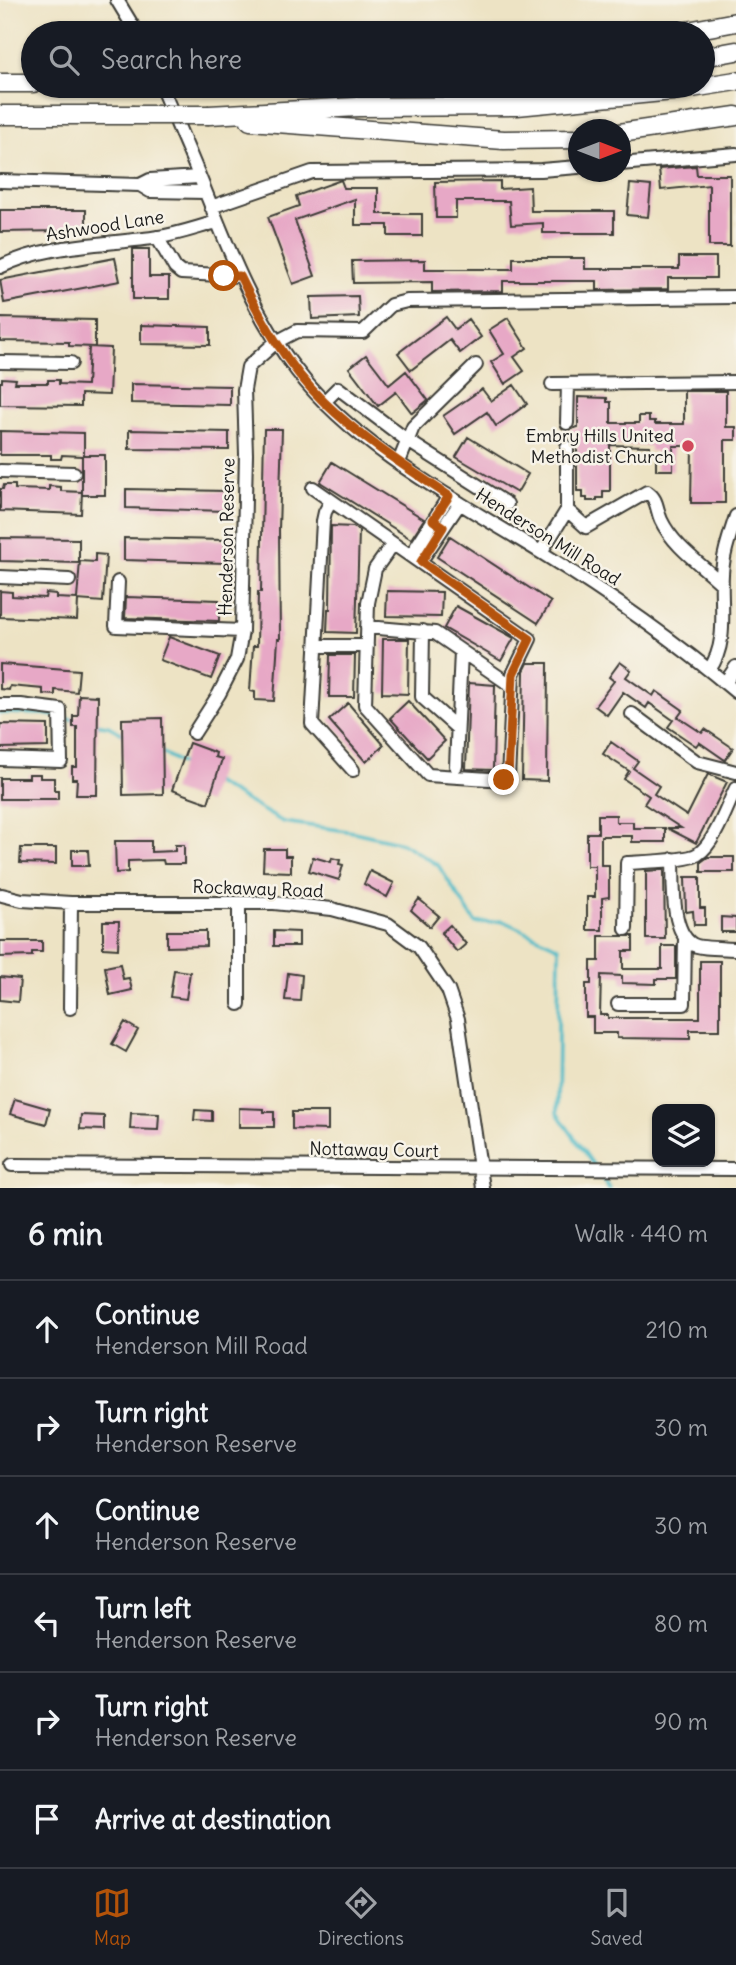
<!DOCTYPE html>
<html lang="en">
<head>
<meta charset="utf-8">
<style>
  :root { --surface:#171b24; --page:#20242c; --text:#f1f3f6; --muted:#9ea1a6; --line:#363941; --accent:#b45309 }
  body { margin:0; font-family:Delius,sans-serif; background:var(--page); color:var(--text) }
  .controls { position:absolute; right:21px; bottom:21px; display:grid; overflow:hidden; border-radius:14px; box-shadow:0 2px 5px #0004 }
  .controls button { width:63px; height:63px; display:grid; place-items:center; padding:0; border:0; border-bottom:2px solid var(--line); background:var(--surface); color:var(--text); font:35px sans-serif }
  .compass { position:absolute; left:568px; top:119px; width:63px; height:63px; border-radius:50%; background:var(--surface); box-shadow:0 2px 5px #0004; rotate:90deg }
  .stop { position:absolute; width:21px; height:21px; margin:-16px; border:5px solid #b45309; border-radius:50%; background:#fff }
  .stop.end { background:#b45309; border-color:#fff; box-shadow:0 2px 7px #0008 }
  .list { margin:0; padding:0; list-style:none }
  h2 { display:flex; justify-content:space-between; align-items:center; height:91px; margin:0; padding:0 28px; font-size:30px }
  h2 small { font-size:23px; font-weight:400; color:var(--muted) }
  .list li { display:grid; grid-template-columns:46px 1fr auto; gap:21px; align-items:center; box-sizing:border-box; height:98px; padding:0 28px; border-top:2px solid var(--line) }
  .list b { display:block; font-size:26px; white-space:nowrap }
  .list p { margin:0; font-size:23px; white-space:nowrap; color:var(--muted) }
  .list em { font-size:23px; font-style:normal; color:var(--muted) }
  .icon { flex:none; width:38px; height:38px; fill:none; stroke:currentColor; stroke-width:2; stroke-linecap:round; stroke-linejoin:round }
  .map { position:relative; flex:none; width:736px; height:1188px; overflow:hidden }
  .search { position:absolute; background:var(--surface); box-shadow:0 2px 5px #0004; left:21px; right:21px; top:21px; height:77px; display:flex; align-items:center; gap:18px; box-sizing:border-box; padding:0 24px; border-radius:38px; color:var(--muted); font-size:26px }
  .sheet { height:679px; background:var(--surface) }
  nav { display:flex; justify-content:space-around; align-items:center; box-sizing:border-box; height:98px; border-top:2px solid var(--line); background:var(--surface); font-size:19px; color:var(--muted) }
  nav a { display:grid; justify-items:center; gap:4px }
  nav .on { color:var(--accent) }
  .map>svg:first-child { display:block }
</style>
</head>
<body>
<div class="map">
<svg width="736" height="1188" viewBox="0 0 736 1188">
  <rect width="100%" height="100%" fill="#f7f3e8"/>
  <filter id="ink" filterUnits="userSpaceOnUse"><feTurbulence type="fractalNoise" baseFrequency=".0143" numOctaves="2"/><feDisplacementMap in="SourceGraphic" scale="14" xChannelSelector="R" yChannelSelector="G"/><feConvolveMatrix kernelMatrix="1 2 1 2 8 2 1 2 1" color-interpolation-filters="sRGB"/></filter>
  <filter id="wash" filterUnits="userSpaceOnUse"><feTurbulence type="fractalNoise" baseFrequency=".00686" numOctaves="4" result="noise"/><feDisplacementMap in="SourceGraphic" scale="28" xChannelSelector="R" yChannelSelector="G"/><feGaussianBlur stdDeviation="1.57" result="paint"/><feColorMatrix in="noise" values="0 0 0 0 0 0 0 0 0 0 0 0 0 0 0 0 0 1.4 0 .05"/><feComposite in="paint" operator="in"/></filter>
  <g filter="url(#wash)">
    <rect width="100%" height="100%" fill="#ede3c4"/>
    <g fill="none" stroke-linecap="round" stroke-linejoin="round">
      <path stroke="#4ebbc8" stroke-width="3.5" d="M0,713L44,714L75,720
        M93,724L108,726L125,735
        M161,752L184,765
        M212,781L283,822L354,832L402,843L438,865L476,923L503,921L559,947L557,1113L594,1166
        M598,1172L609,1188"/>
    </g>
    <g id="blocks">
      <path fill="#e7a8c6" d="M696,166L697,175H730V246H709V185L661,190L659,169Z
        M341,180L344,188H378V214H422V236H388V225H355V199L295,220L315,276L293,284L268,217L299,206L296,196Z
        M500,181V189L530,187L531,211H614V233H543V223L511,225L509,201H456V218H436L435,182Z
        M630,184L651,186L648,217L627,215Z
        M0,210H86V231H71V236H60V231L0,232Z
        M133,249H149V277H169V299H133Z
        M679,257H716V278H668V289L597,290V281H503V291L432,292V282L353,283L352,261L425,260V269H513V258H585V269H679Z
        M115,258L120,281L4,303L0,280Z
        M358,296L359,317L312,319L311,297Z
        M446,317L455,329L468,319L481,337L460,353L450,340L411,370L398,353Z
        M0,318L95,320V347L69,346V342L0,341Z
        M508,318L527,348L514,357L524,371L505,384L491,362L504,354L489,330Z
        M141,325L210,327V345L141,344Z
        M89,347L111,348L109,395L81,394V406L0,405V382H2V378L16,379L15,383H48V380H59V384L87,385Z
        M366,355L389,385L406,371L428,400L412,413L396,392L378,406L349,368Z
        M131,384L230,386V405L131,403Z
        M514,385L527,404L496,426L487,412L455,434L443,416L482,389L491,401Z
        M684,391H726V427H736V440H725V503H691L692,446H673V470H656V451H650V446L610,445V491H603V498H597V501H587V498H583V491H577V443L565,439V431L578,427V397L607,398V402H611V423H639V416H649V421H655V424H684Z
        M264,429H282L279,530L280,639H278L274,701L255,700V692L250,691L253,646H257L258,592H261Z
        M129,430L229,432V450L129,449Z
        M0,431L84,433V455H105V495H82V456L62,455L61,459H51V455H0Z
        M468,437L528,474L517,493L456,457Z
        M332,462L424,519L411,539L320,482Z
        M4,485H15V489L49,490V486L61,487V491L82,492L81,514L0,511V489H3Z
        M126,489L226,491V511L126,508Z
        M331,526L353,527L359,531L356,633L327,632L328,609H330Z
        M450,536L551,602L538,623L437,557Z
        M0,538L79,539V563L0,561Z
        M124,538L225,540V563L124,560Z
        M95,554L106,555L103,602L78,600L77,620L0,617V591L12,592V596L45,598L46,593L56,594V598L77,599L80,561L95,562Z
        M387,591L442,592L441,617L386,616Z
        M126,597L219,600V621L125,618Z
        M456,606L514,638L501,661L444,628Z
        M169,637L220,656L211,679L160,660Z
        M383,639H409L408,694L382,693Z
        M330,655H355L354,697H329Z
        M620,662L631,670L626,677L653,696L656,691L683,710L678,717L702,733L705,729L733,748L725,760L699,742L696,746L668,727L673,720L649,703L646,708L623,692L607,715L595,706L614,681L609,677Z
        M528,663H548L547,781L522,780L524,671Z
        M0,664L79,670L77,692L55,690V695L43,694V689L10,686L9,690L0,689Z
        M469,683L495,685L493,770L466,769Z
        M79,695L98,696L97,795H76L77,779H72V767H77V727H73V716H78Z
        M408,701L445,741L427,758L390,718Z
        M348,703L384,745L366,762L329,720Z
        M162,718L163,794L123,795L122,719Z
        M0,724L48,725V747L0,748Z
        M611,742L638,761L633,768L659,786L654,794L687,816L708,774L727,782L696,843L667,828H681L644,804L649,796L624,779L629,771L603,754Z
        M189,743L216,753L215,757L222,759L208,803L172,790Z
        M29,774H40V778H54V790H58V799H0V778H29Z
        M598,815H616V822H633V828H665V842H632V836H601V865H609V897L602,898V930H587V897H595V866H587V833H598Z
        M115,841H151V852L175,851V845H184V864H164L163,860L128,861V872L116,873Z
        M21,848H56V864L20,863Z
        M264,849H285V856H291V872L263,871Z
        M72,850H88L89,866H72Z
        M313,857L331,862L332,858L340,860L339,864L343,865L339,880L309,871Z
        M708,857H734V872H701V862Z
        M660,870H664L665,939H646V871Z
        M370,871L394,883L387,897L364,884Z
        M685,877H700V908H705V925H694L693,911L686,912Z
        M419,899L439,916L430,927L411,910Z
        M721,917L736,918V932H721Z
        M103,921H119L118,949L103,948Z
        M450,925L466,944L457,952L441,933Z
        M167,931H206V946L167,947Z
        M274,931L299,932V946H274Z
        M599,936H633V951H623V969H662V946H676V979H656V984L622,983V976L601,975L600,1015H608V1018H700V961H720V1030H690V1039L617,1038V1033H593V1017H586V984H591V961H599Z
        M0,941H42V952H32V956L0,957Z
        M120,964L123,979L129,978L132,990L110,995L105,967Z
        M174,970L190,972L186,999L170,997Z
        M288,973L302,975L300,1001L285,1000Z
        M0,977L20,979L18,1002L0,1000Z
        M125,1022L138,1030L126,1052L112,1044Z
        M15,1099L50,1109L46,1124L10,1114Z
        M239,1108L264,1109V1112H274V1127H239Z
        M195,1110L212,1111V1121L194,1120Z
        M292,1112H328V1130L292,1129Z
        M131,1113L159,1114L158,1130L130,1129Z
        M81,1115L104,1116V1130L80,1129Z"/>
    </g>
  </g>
  <g filter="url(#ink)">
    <use href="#blocks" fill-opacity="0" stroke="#3b3a35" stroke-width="2"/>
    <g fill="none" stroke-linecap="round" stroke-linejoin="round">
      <path stroke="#c3bba2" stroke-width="12" stroke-dasharray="12 6" stroke-linecap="butt" d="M567,447V423"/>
      <g stroke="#3b3a35" stroke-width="16">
        <path id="minor" d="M117,0L137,33
          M161,86C176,122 192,157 206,193C231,256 256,318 297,371C356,448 461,503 542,553C610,595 675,641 736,692
          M620,164L736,154
          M0,181L140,185L150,191L205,192
          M140,185L150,180L199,177
          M211,207L312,172L541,170L578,167
          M157,237L175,268L181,273L240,276
          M0,267C48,243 107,245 159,237C179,234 198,227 217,222
          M0,362L71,363
          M552,384L736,382
          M324,402L338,388L408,441L507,504
          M567,423L568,384
          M399,462L413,427L476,365
          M0,471L74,473
          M313,488L530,639L513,674L508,778L504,780L428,775L365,705L368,603L375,569L393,544
          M331,501L325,512L323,521L312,724L353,770
          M567,510L586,527L647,492C658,499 656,509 661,520C673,546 702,565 722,584
          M541,552L567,510V447
          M411,555L449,496
          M420,562L460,503
          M0,577L69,580
          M118,582L116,626L242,631
          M367,627L435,633L512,686
          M423,631L422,697L457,728
          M317,646H367
          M709,670C729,643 720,606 722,574C723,554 730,535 736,516
          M725,683L736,667
          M0,705H21L60,710L61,761L0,759
          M632,714L697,762L736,772
          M194,733L219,694L237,659L242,631L246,454L244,390L248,367L276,342L297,331L363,332L391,305L407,301L736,297
          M456,766L461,651
          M673,859C674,881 670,930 692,944C699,949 726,948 736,949
          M2,895L22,900L71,903H274L332,909L388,924L419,947L448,990L458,1019L483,1188
          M239,903V1004
          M626,929L627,863C642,862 688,861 698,854C715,843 727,806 736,788
          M618,1004H684L685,937
          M70,1008L71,903
          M12,1165L736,1169"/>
      </g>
      <g stroke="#3b3a35" stroke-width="21">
        <path id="highway" d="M677,33L736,22
          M703,57L736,51
          M0,83H33
          M0,115H132
          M209,115L358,107L517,106L673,91L736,81
          M250,121L504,140L578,139
          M620,133L736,116"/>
      </g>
      <use href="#minor" stroke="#fff" stroke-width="12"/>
      <use href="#highway" stroke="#fff" stroke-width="18"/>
      <g stroke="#3b3a35" stroke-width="21" stroke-linecap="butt">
        <path id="highway-bridge" d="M132,115H209"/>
      </g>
      <use href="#highway-bridge" stroke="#fff" stroke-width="18"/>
    </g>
  </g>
  <g fill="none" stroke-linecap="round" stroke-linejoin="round" filter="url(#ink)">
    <path stroke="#b45309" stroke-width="9" d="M224,276H240C262,321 287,366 324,402C361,438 406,467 449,496L433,520L443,527L421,562L530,639L513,674L508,778L504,780"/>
  </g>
  <circle fill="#d1495b" stroke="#f7f3e8" stroke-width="2.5" cx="688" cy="446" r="7"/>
  <g text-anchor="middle" stroke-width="5" stroke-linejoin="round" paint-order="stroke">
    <g font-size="18" fill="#1c1c1c" stroke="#f7f3e8">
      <text transform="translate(105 226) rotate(-9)" y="6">Ashwood Lane</text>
      <text transform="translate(227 537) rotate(-89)" y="6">Henderson Reserve</text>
      <text transform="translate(548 537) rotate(32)" y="6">Henderson Mill Road</text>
      <text transform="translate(258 889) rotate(2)" y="6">Rockaway Road</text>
      <text transform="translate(374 1150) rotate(1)" y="6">Nottaway Court</text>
    </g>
    <g font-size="18" fill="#1c1c1c" stroke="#f7f3e8" text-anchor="end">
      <text x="674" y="442">Embry Hills United<tspan x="674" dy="21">Methodist Church</tspan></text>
    </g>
  </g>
</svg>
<div class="controls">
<button><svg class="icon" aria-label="layers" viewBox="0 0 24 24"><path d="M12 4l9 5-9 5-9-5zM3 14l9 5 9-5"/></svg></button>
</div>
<svg class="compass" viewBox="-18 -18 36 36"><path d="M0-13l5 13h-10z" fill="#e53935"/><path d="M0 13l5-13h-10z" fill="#9ea1a6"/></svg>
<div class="stop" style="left:224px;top:276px"></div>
<div class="stop end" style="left:504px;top:780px"></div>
<div class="search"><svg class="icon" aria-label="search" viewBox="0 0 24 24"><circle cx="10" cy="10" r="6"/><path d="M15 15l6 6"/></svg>Search here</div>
</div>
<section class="sheet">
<h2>6 min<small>Walk · 440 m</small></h2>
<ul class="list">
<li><svg class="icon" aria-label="ahead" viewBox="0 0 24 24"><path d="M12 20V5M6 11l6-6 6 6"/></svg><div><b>Continue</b><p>Henderson Mill Road</p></div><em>210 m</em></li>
<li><svg class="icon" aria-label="right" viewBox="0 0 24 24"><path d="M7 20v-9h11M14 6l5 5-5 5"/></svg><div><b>Turn right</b><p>Henderson Reserve</p></div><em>30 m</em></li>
<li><svg class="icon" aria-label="ahead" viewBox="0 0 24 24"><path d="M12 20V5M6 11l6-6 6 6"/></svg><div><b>Continue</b><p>Henderson Reserve</p></div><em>30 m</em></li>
<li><svg class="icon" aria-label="left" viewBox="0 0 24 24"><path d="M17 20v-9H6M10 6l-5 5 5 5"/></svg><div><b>Turn left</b><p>Henderson Reserve</p></div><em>80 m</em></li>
<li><svg class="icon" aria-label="right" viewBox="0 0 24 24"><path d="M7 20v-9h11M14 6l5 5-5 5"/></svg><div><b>Turn right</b><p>Henderson Reserve</p></div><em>90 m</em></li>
<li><svg class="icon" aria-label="arrive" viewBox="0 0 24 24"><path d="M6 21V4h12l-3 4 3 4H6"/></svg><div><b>Arrive at destination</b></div></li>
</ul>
</section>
<nav>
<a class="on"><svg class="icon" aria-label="map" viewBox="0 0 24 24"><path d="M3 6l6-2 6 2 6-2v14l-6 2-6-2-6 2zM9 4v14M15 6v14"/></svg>Map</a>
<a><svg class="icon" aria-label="directions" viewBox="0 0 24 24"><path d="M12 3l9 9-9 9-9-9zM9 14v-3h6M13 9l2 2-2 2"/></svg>Directions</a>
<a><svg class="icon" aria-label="saved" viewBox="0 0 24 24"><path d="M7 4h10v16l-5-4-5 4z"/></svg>Saved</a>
</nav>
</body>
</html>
